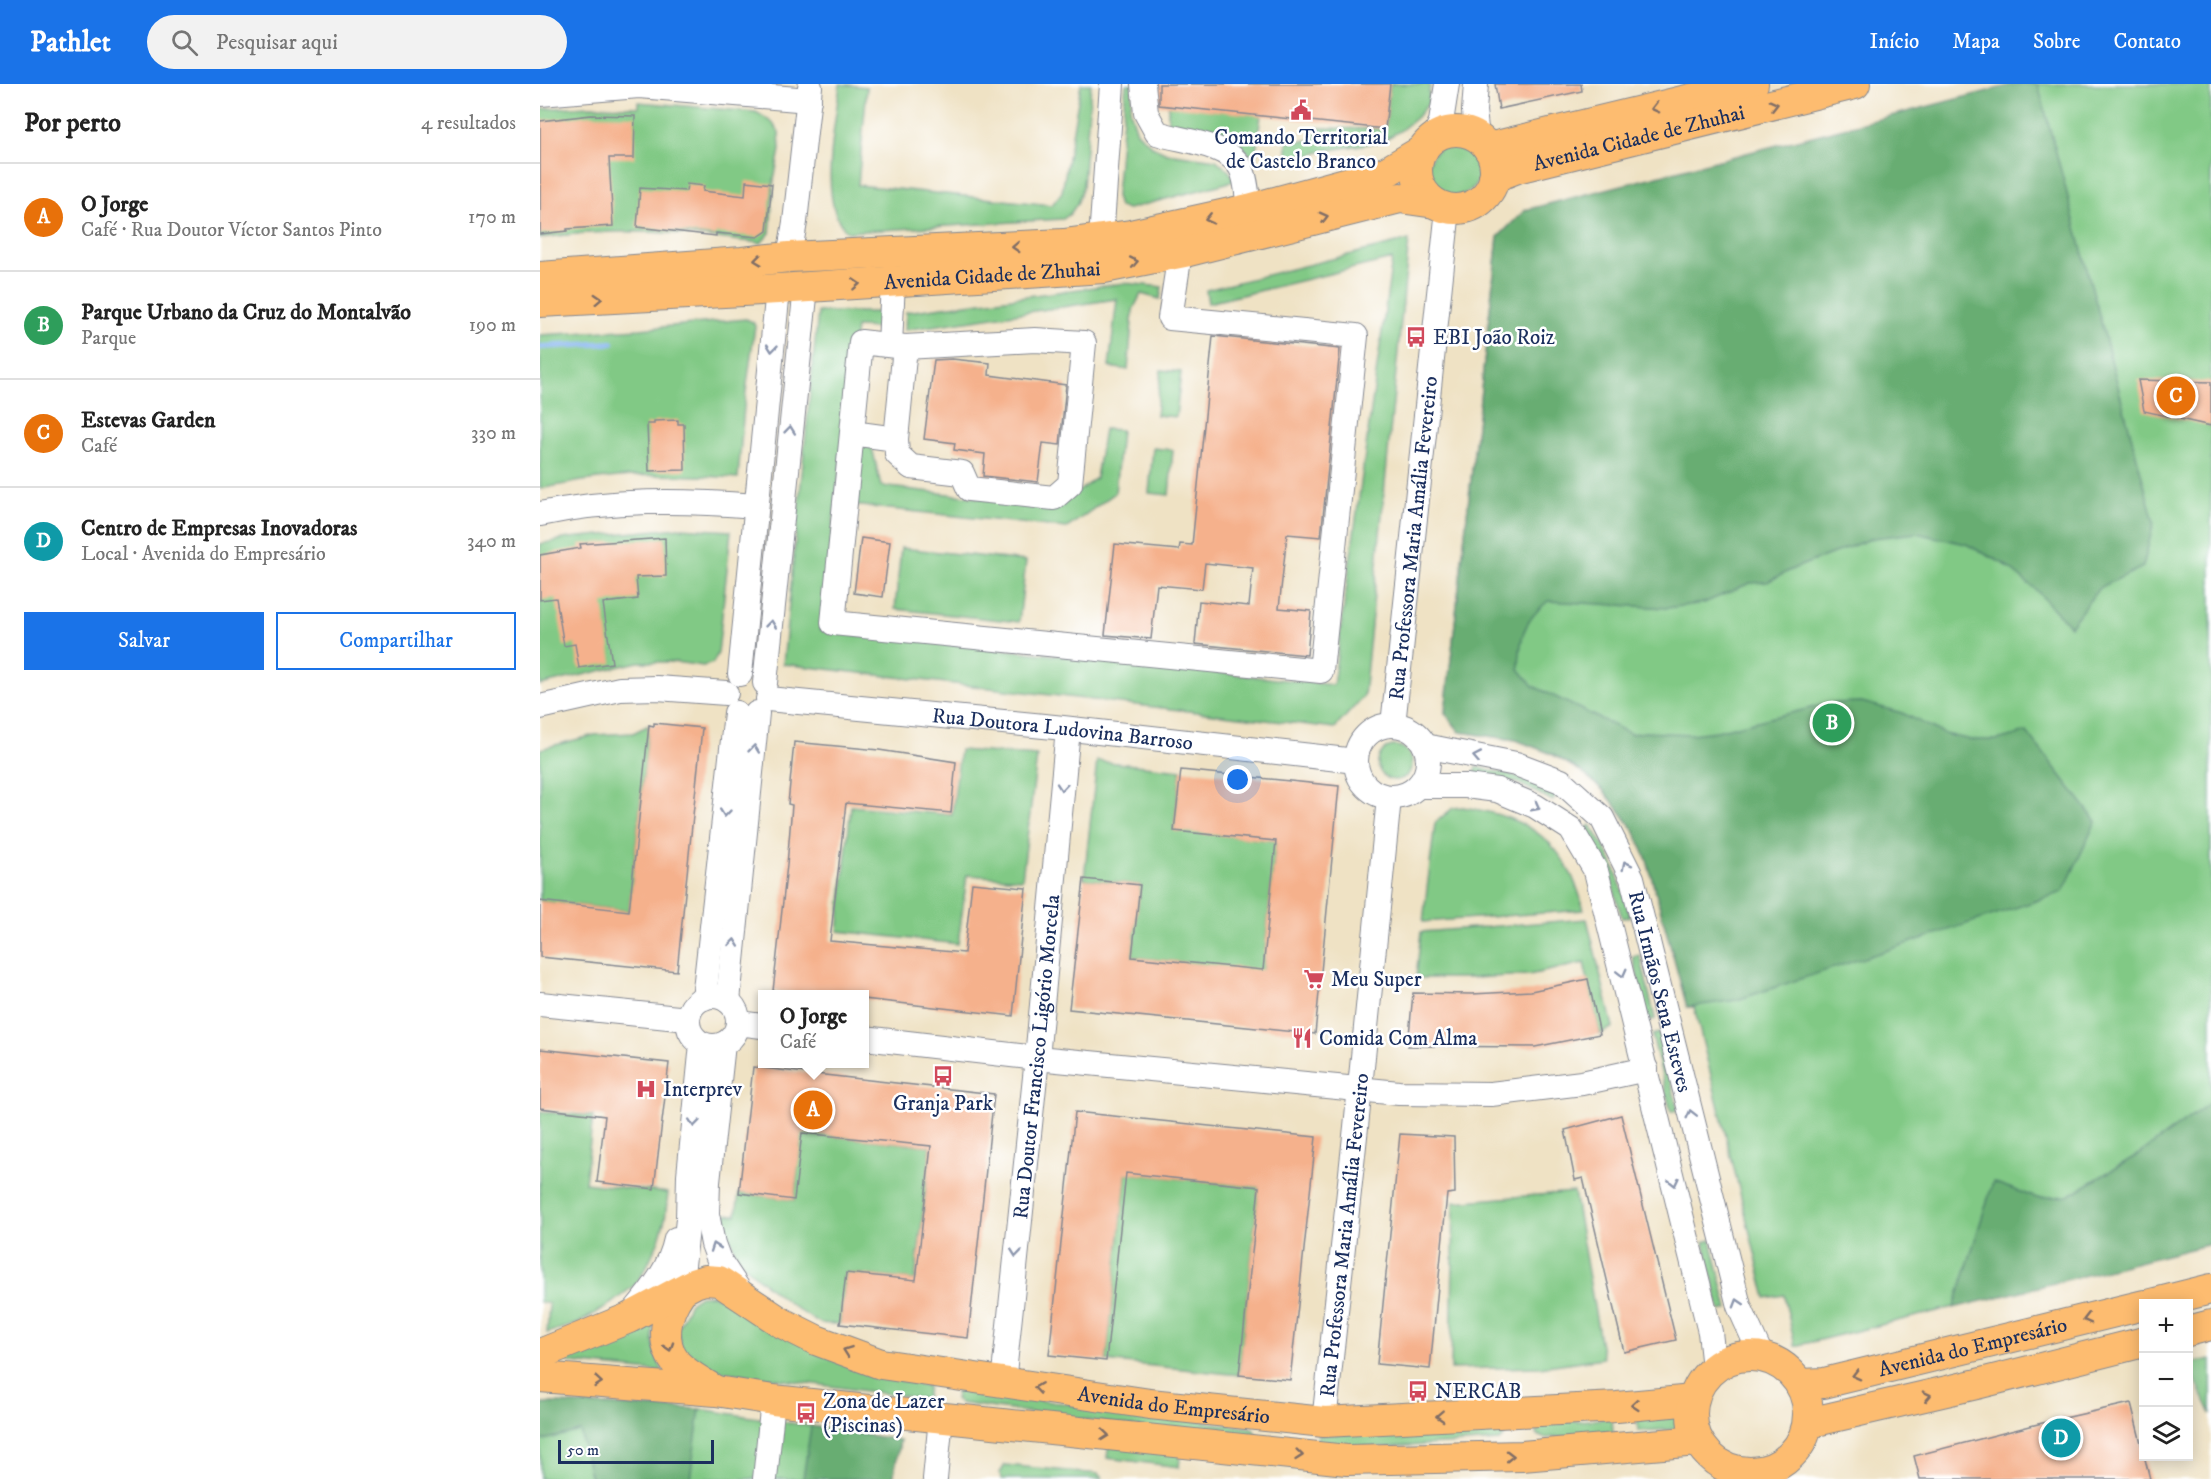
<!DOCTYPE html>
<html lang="pt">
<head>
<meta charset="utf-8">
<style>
  :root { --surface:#fff; --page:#f2f2f2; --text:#222; --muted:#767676; --line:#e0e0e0; --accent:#1a73e8 }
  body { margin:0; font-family:"IM FELL DW Pica",serif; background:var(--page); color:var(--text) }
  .controls { position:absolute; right:18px; bottom:18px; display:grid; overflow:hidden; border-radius:0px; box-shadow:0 3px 15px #0003 }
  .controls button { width:54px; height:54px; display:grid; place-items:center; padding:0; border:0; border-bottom:2px solid var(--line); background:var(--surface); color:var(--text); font:30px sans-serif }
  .scale { position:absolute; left:18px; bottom:15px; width:156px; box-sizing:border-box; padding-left:6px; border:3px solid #1b2f5e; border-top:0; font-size:16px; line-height:21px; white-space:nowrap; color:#1b2f5e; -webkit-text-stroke:4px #fff; paint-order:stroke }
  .you { position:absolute; left:698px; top:696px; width:21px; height:21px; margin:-15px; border:4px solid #fff; border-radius:50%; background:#1a73e8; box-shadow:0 0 0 9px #1a73e833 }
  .badge { display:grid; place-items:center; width:39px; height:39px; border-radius:50%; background:var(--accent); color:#fff; font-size:20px; font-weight:700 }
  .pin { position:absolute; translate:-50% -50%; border:3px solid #fff; box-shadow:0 2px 6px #0006 }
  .popup { position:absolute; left:218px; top:906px; width:111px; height:78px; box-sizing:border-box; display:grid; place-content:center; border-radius:0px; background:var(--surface); filter:drop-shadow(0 2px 4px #0005); font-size:20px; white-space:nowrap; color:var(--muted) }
  .popup b { font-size:22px; color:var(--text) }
  .popup::after { content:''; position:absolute; left:50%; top:100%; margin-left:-12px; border:12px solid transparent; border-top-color:var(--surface) }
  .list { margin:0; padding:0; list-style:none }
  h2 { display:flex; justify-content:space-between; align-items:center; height:78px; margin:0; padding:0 24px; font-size:26px }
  h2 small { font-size:20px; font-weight:400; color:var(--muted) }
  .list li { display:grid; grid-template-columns:39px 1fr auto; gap:18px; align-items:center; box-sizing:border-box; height:108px; padding:0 24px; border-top:2px solid var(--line) }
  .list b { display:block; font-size:22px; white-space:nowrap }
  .list p { margin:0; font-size:20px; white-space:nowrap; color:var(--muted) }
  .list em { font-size:20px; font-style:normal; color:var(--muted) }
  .actions { display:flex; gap:12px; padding:18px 24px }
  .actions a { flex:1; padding:14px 0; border:2px solid var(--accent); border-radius:0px; text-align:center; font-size:21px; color:var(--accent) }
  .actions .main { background:var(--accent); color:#fff }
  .icon { flex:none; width:33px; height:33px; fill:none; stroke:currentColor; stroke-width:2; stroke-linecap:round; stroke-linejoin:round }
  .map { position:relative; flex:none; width:1671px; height:1395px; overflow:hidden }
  header { display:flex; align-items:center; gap:36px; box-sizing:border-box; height:84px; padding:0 30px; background:var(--accent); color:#fff }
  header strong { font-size:28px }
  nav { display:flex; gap:33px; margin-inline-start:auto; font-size:21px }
  .search { width:420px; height:54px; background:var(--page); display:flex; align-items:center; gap:15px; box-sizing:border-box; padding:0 21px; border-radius:33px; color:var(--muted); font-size:22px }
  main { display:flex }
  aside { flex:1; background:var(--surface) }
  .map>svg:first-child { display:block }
</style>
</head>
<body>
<header>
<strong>Pathlet</strong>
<div class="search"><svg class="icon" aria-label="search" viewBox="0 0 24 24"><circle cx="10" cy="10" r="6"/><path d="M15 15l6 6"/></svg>Pesquisar aqui</div>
<nav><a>Início</a><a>Mapa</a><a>Sobre</a><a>Contato</a></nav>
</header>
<main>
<aside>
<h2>Por perto<small>4 resultados</small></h2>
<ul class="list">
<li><span class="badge" style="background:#e8710a">A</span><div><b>O Jorge</b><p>Café · Rua Doutor Víctor Santos Pinto</p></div><em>170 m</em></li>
<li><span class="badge" style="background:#2e9e5b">B</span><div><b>Parque Urbano da Cruz do Montalvão</b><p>Parque</p></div><em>190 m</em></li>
<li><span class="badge" style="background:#e8710a">C</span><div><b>Estevas Garden</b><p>Café</p></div><em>330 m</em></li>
<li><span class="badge" style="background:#0f9aa8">D</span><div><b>Centro de Empresas Inovadoras</b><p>Local · Avenida do Empresário</p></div><em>340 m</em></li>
</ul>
<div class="actions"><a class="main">Salvar</a><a>Compartilhar</a></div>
</aside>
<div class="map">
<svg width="1671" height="1395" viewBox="0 0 1671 1395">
  <rect width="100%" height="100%" fill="#fff"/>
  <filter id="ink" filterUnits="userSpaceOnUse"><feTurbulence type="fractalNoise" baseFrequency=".0167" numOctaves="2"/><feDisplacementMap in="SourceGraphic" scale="12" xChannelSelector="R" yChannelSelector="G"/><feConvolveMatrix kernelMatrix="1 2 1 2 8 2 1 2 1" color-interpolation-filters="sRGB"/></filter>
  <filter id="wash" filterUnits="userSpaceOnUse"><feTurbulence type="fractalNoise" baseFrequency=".008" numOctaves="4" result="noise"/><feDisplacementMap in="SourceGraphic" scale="24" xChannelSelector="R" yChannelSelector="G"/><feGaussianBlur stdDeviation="1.35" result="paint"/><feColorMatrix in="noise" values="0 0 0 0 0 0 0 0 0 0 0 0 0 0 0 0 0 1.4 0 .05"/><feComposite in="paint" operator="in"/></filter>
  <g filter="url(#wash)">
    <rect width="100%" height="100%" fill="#efe2c4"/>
    <path fill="#81c985" stroke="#4e7c72" stroke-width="1.5" d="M300,0L327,3L318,101L512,121L522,108L541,0H551L543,102L537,120L530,130L523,135L308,148C276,123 296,36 300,0Z
      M586,0H593L590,26L597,48L612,62L627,69L676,76L689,87L694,97L588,125L579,123L576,112Z
      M850,0H890L888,20L876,34L860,47L840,58L783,67L747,79V58L773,56L776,44L845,45Z
      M1477,0H1671V1160L1255,1262L1244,1211L1226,1214L1154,923H1147L1107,776L1094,746L1080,727L1064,707L1042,688L1012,670L976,656L920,648L905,629L958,153Z
      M98,18L216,28L232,38L239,48L240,66L234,96L230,149L221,159C190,156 160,151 129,149C86,146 43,148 0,154V25L49,22L98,23Z
      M628,21L721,31L715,75L697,58L684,51L628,41Z
      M888 86a26 26 0 1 1 52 0a26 26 0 1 1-52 0Z
      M869,156L824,612L795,644L243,580L278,228H341L340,244L316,243L281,546L793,601L852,175L668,219L666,206Z
      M585,199L622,203L620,215L601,210L593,226L588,286L569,283L577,215L365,246L366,228Z
      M206,235L213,238L215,242L204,323L198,394C149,391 99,389 50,396C33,398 17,402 0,405V251L100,245Z
      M621,286L641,288L636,333L616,331Z
      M564,345L581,346L575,409L527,444L313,421L321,358L331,359L341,402L518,423L556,394Z
      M613,364L633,366L629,411L609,409Z
      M140,444L191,447L178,569L173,579L163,582L135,578H98L0,601V460L29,454Z
      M361,464L486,477L479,538L355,525Z
      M109,641L89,827L0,817V665L54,651L93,649Z
      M838 679a17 17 0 1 1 34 0a17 17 0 1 1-34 0Z
      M420,666L497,672L482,795L427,791L418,860L298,847L311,722L412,731Z
      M557,677L641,686L634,746L736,757L723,887L592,873L600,801L544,795Z
      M936,683L980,693L1016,711L1013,717L978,699L935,691Z
      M923,723C990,733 1027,758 1044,826L883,838L895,739L913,724Z
      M1050,741C1072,769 1081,800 1090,833L1082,834L1067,781L1045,746Z
      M1047,835L1073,943L1060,950L1044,879L989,891L933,894H876L881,848Z
      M1100,871L1115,935L1108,937L1093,873Z
      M1119,949L1138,1026L1131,1028L1112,951Z
      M0,1028L53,1032L45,1099L128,1109L125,1135L119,1156L107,1182L96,1200L72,1219L39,1239L7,1249L9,1220L0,1218Z
      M262,1049L391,1062L375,1196L306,1189L300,1240C294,1240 287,1240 281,1239C262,1231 207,1189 197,1171C190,1158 187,1144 184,1130L196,1131L199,1109L254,1116Z
      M586,1089L719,1103L699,1291L566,1277Z
      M1034,1108L1063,1274L1000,1283L911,1285L914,1118Z
      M1171,1156L1188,1225L1180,1227L1164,1158Z
      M173,1211L350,1294L388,1302L386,1315L163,1285L144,1272L137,1245L150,1219L160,1212Z
      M114,1231C111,1253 113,1267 123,1288L33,1279L26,1276L29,1270Z
      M1671,1275V1330L1648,1280Z
      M421,1306L712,1344L716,1350L713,1356L709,1358L419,1319L415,1316L416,1309Z
      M13,1319L160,1325L360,1356L353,1395H0V1321Z
      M1137,1327L1138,1345L1098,1347L1097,1333Z
      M1072,1334L1073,1349L1004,1354L997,1351V1345L1002,1340Z
      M957,1342L963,1346L964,1352L959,1357L849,1363L782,1362L776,1358L778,1351Z
      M569,1358L641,1366L639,1383L567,1374Z
      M465,1381L558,1390L563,1395H461L460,1389Z"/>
    <path fill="#68ad72" stroke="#426e68" stroke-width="1.5" d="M1475,0H1498L1614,438L1603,483L1559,504L1530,542L1495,505L1464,480L1426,460L1376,449L1333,454L1255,484L1227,498L1210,499L1164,519L1127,524L1008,517C982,538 980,554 979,585L993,602L1091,650L1105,648L1151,650L1177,647L1291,619L1322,618L1362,629L1405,650L1431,656H1457L1487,648L1556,737L1523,808L1197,916L1147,923L1107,776L1094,746L1080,727L1064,707L1042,688L1012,670L976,656L920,648L905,629L958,153L985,126Z
      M1671,1018V1160L1414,1224L1453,1098L1497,1114L1528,1112L1599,1070Z
      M13,1319L160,1325L150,1395H51L40,1347L0,1357V1321Z
      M271,1342L360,1356L353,1395H263Z"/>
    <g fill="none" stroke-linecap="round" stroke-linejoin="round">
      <path stroke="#84b4ef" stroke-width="6" d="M0,263L72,259"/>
    </g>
    <g id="blocks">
      <path fill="#f5b18c" d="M619,0H850L845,45L619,21Z
        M955,0H1041L1042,7L959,25Z
        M51,31L95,32L94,74H69L73,142L27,145V147L0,150V37Z
        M206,97L232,100L227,147L218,153L176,149V152L97,143L100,104L146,107L147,100L164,102L163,107L205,112Z
        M673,252L800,265L781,453L747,450L739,524L771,527L767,571L655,560L659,517L709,522L713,484L665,479L662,505L617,501L611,555L565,551L575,460L639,466L640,460L652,461Z
        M412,275L450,279L449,291L526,301L520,361L503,359L498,398L443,392L445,370L414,366L415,359L384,355L394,276Z
        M1598,296L1671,298V342L1604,327Z
        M138,336V340H144L145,386L109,387L107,340H114V337Z
        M125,454L126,492L96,493L98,515L63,519L72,579L39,584L35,560L24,562L16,514L0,516V471L41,464L40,460Z
        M321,454L350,458L343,513L314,509Z
        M114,639L162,644L137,887L0,873V817L89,827L109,641L114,642Z
        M254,658L339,666L416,678L411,729L306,719L290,857L424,869L432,799L486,804L473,932L324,915V910H270L233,907L247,781L252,721L248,720Z
        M641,686L799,702L775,950L529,925L544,795L600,801L592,873L723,886L736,757L634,747Z
        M1048,895L1060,950L995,963L868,962L873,909L932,910L991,907Z
        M0,965L129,979L114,1105L57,1098L65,1032L0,1024Z
        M213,983L454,1010L428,1254L300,1240L306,1189L376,1196L391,1062L262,1049L254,1116L199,1109Z
        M535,1028L776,1053L750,1296L699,1291L719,1103L613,1092L586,1089L566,1277L509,1271Z
        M1081,1031L1136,1256L1084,1268L1043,1094L1035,1096L1025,1046Z
        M860,1050L914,1053L915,1109L907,1110L890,1285L837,1280Z
        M1591,1319L1610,1395H1380L1374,1372L1498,1340Z"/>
    </g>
  </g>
  <g filter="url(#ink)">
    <use href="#blocks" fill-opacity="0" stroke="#858891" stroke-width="1.5"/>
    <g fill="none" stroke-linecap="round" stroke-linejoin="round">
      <g stroke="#858891" stroke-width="26">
        <g id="minor">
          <path d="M603,0L606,29L617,49C641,57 688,59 701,84C707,95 707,113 709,125"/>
          <path d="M936,0L934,27L937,53"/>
          <path d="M0,10L99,2L269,16"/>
          <path d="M893,55L901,38L907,0"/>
          <path d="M561,155L572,0"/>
          <path d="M249,173L255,138L270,3"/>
          <path d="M350,261L353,197"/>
          <path d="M312,349L356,355L357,370L371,383L422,389L429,405L514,414L530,400L544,259L495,256L365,263L321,258L293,539L781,587L816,252L630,234L640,169"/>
          <path d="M356,355L365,263"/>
          <path d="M0,430C71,415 144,416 216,422"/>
          <path d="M200,590L238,205"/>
          <path d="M225,599L266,203"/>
          <path id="s1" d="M228,615L514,643L816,677"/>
          <path d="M0,623L80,605L117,604L186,609"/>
          <circle cx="852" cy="677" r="36"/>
          <path id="s2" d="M853,641L908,125"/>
          <path id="s3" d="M885,662L976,680L1021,697L1062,734L1092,794L1199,1222L1222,1273"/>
          <path d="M879,702H926L957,706L995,722L1031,745L1056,787L1170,1248L1174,1284"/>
          <circle cx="173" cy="937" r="25"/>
          <path d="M164,914L196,629"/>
          <path d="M188,917L217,629"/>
          <path d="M0,920L148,935"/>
          <path d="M198,939L222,942"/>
          <path d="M324,954L497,974L859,1009L951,1010L1042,999L1106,985"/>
          <path d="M183,960L168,1098L167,1130L173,1160L179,1176L201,1209"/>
          <path d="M140,1209L148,1135L149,1091L162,960"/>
          <path d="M92,1230C111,1207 130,1185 136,1155"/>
          <path id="s4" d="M463,1299L497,974L528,645"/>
          <path id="s5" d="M784,1338L816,1043L849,714"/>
          <path d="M225,1395L233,1316"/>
          <path d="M395,1395L401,1334"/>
        </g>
      </g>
      <g stroke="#858891" stroke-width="32">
        <g id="major">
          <circle cx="916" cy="86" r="39"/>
          <path d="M948,64L1213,0"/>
          <path id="s6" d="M954,93L977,84L1315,0"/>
          <path d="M0,193L202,178L249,173L524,160L591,151L709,125L846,88L883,66"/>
          <path id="s7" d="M0,218L238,205L564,184L649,167L860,114L895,119"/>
          <path d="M140,1209C126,1229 119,1257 136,1279C146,1290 162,1298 174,1306"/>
          <path d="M1611,1220L1671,1205"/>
          <path d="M1648,1247L1671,1241"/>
          <path id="s8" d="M0,1270L89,1234L155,1199L165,1196L179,1197L242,1239L276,1256L341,1280L610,1320L784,1338L1077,1323L1153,1316"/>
          <circle cx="1210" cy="1330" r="58"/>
          <path d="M0,1293L176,1307L233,1316L807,1376L982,1372L1158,1357"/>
          <path id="s9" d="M1260,1300L1284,1299L1604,1221"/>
          <path d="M1268,1339L1437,1300L1604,1258"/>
        </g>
      </g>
      <use href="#minor" stroke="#fff" stroke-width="24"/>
      <use href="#major" stroke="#fdbc6f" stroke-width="30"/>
    </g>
    <defs><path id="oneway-chevron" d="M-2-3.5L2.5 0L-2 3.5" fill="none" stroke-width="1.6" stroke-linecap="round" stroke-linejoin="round" transform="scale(1.5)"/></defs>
    <g stroke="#816e66">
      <use href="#oneway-chevron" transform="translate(1234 21) rotate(-14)"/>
      <use href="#oneway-chevron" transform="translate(1115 24) rotate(166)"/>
      <use href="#oneway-chevron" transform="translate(784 133) rotate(-14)"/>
      <use href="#oneway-chevron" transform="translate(669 135) rotate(167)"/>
      <use href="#oneway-chevron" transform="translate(476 163) rotate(177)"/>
      <use href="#oneway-chevron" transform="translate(218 176) rotate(173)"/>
      <use href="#oneway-chevron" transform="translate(594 178) rotate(-11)"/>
      <use href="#oneway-chevron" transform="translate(316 200) rotate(-4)"/>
      <use href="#oneway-chevron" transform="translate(58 215) rotate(-3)"/>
      <use href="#oneway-chevron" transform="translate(1547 1235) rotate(166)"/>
      <use href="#oneway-chevron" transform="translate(129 1263) rotate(72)"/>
      <use href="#oneway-chevron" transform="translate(307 1267) rotate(-160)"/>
      <use href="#oneway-chevron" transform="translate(1316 1291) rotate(166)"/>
      <use href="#oneway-chevron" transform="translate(58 1298) rotate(5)"/>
      <use href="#oneway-chevron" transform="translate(498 1304) rotate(-172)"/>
      <use href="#oneway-chevron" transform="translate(1387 1312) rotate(-13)"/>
      <use href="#oneway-chevron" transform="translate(1095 1321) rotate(175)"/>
      <use href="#oneway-chevron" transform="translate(900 1332) rotate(177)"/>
      <use href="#oneway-chevron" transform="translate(565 1351) rotate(6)"/>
      <use href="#oneway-chevron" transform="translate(759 1371) rotate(6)"/>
      <use href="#oneway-chevron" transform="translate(970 1372) rotate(-1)"/>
    </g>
    <g stroke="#8d97ae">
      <use href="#oneway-chevron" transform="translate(232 264) rotate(96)"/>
      <use href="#oneway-chevron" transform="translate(250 346) rotate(-84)"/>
      <use href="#oneway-chevron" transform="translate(231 540) rotate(-84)"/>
      <use href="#oneway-chevron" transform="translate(214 665) rotate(-84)"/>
      <use href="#oneway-chevron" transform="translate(937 673) rotate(-169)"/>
      <use href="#oneway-chevron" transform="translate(522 703) rotate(95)"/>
      <use href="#oneway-chevron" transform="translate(996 723) rotate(28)"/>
      <use href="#oneway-chevron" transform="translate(185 729) rotate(96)"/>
      <use href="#oneway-chevron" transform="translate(1086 781) rotate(-117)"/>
      <use href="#oneway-chevron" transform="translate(194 859) rotate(-84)"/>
      <use href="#oneway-chevron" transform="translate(1082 889) rotate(76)"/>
      <use href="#oneway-chevron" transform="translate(1151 1030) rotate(-104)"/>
      <use href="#oneway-chevron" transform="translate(154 1039) rotate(96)"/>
      <use href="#oneway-chevron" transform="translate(1134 1098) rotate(77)"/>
      <use href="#oneway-chevron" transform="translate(175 1163) rotate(-109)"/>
      <use href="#oneway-chevron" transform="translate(476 1169) rotate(96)"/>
      <use href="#oneway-chevron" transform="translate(1198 1219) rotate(-107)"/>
    </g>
  </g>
  <defs>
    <g id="civic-bare" transform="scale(1.62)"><path d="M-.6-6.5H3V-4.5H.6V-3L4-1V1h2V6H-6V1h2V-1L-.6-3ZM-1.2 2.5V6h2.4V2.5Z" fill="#d1495b" stroke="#fff" stroke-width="2.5" paint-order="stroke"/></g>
    <g id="bus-bare" transform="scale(1.62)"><path d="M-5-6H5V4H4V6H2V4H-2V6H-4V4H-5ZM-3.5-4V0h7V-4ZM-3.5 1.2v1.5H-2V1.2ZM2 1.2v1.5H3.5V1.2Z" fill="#d1495b" stroke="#fff" stroke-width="2.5" paint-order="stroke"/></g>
    <g id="supermarket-bare" transform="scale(1.62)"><path d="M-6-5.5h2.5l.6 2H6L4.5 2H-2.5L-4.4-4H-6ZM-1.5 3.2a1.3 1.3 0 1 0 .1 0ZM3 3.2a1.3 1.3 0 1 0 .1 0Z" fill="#d1495b" stroke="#fff" stroke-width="2.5" paint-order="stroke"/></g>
    <g id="restaurant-bare" transform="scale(1.62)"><path d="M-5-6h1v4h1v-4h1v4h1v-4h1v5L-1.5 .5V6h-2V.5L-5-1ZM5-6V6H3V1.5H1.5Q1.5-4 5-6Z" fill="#d1495b" stroke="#fff" stroke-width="2.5" paint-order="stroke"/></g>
    <g id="hospital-bare" transform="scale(1.62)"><path d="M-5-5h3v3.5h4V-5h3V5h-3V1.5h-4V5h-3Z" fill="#d1495b" stroke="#fff" stroke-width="2.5" paint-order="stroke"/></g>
  </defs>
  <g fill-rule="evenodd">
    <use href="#civic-bare" x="761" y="26"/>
    <use href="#bus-bare" x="876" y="253"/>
    <use href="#supermarket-bare" x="774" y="895"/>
    <use href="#restaurant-bare" x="762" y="954"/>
    <use href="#bus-bare" x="403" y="992"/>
    <use href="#hospital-bare" x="106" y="1005"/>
    <use href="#bus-bare" x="878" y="1307"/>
    <use href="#bus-bare" x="266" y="1329"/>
  </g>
  <g text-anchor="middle" stroke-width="5" stroke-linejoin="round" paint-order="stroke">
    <g font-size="21" fill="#1b2f5e" stroke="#fff" text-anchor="start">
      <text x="761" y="60" text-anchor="middle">Comando Territorial<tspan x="761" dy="24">de Castelo Branco</tspan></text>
      <text x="893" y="260">EBI João Roiz</text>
      <text x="791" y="902">Meu Super</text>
      <text x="779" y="961">Comida Com Alma</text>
      <text x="123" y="1012">Interprev</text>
      <text x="403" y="1026" text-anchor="middle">Granja Park</text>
      <text x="895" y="1314">NERCAB</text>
      <text x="283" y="1324">Zona de Lazer<tspan x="283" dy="24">(Piscinas)</tspan></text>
    </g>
    <g font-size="21" fill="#1b2f5e" stroke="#fff">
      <text dy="7" stroke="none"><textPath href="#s6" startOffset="150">Avenida Cidade de Zhuhai</textPath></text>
      <text dy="7" stroke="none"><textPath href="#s7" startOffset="453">Avenida Cidade de Zhuhai</textPath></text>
      <text dy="7" stroke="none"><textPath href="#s2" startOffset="188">Rua Professora Maria Amália Fevereiro</textPath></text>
      <text dy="7" stroke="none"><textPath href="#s1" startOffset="296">Rua Doutora Ludovina Barroso</textPath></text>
      <text dy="7" stroke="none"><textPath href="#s3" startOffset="380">Rua Irmãos Sena Esteves</textPath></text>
      <text dy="7" stroke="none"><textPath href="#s4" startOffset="328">Rua Doutor Francisco Ligório Morcela</textPath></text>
      <text dy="7" stroke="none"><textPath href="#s5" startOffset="188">Rua Professora Maria Amália Fevereiro</textPath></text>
      <text dy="7" stroke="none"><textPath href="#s9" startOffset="177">Avenida do Empresário</textPath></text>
      <text dy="7" stroke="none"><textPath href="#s8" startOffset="674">Avenida do Empresário</textPath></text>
    </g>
  </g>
</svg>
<div class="controls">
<button>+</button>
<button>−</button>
<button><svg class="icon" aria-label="layers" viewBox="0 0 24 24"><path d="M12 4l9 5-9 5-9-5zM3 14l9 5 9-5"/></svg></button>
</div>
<div class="scale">50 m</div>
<div class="you"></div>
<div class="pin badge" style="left:273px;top:1026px;background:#e8710a">A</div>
<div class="popup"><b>O Jorge</b>Café</div>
<div class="pin badge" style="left:1292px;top:639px;background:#2e9e5b">B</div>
<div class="pin badge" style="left:1636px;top:312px;background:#e8710a">C</div>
<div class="pin badge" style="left:1521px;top:1354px;background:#0f9aa8">D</div>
</div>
</main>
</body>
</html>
